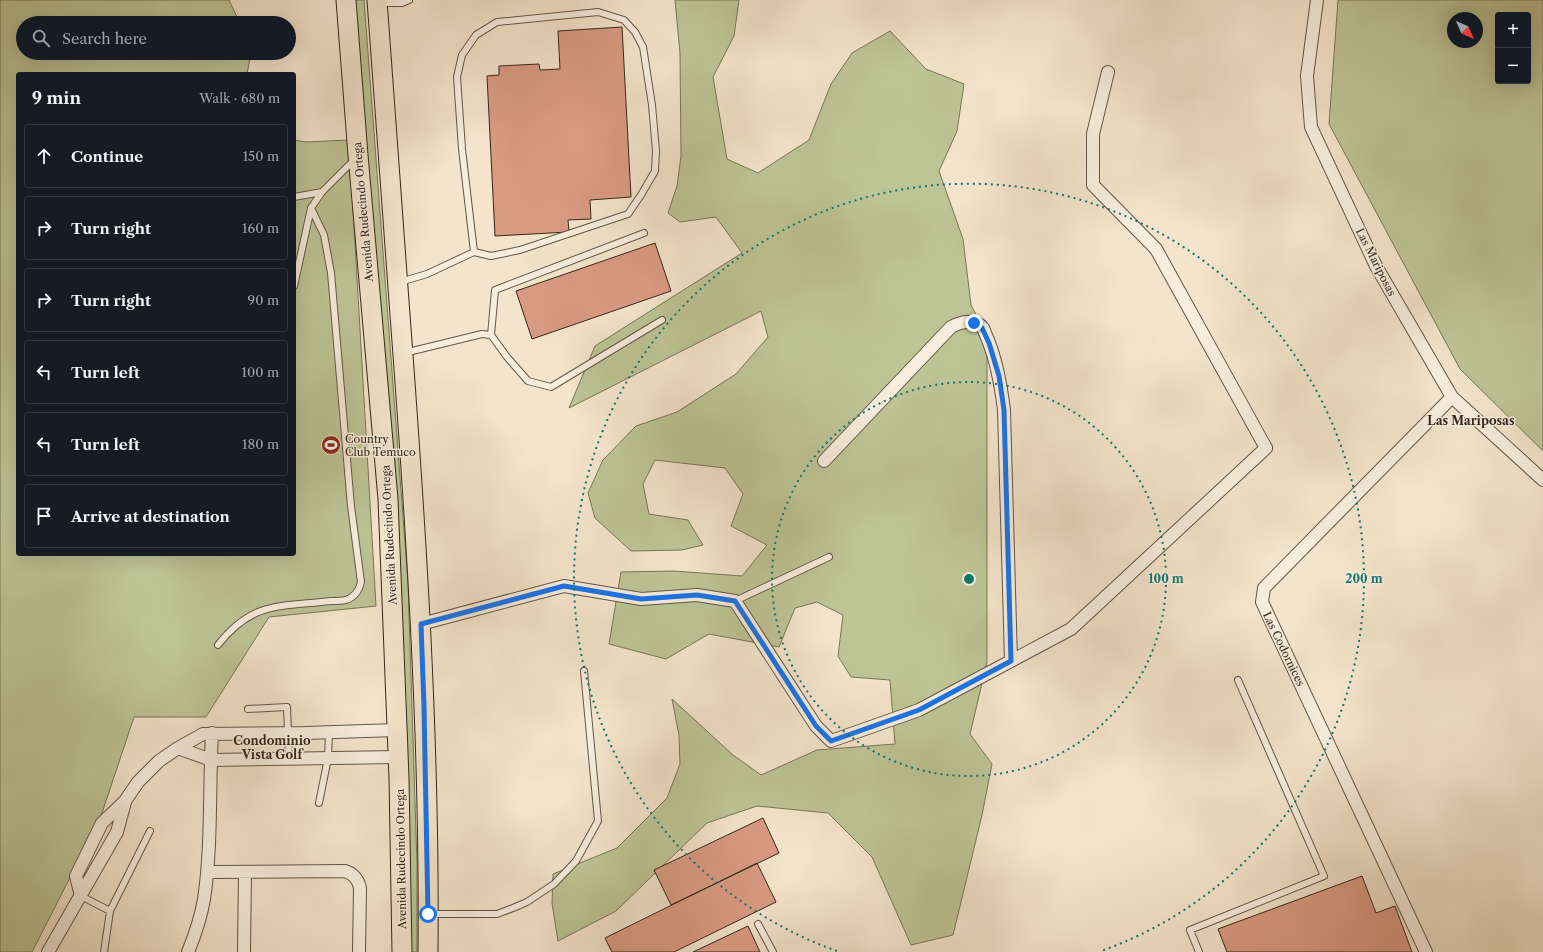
<!DOCTYPE html>
<html lang="en">
<head>
<meta charset="utf-8">
<style>
  :root { --surface:#171b24; --page:#242831; --text:#f1f3f6; --muted:#9ea1a6; --line:#363941 }
  body { margin:0; font-family:"Libre Caslon Text",serif; background:var(--page); color:var(--text) }
  .controls { position:absolute; right:12px; top:12px; display:grid; overflow:hidden; border-radius:4px; box-shadow:0 4px 16px #0002 }
  .controls button { width:36px; height:36px; display:grid; place-items:center; padding:0; border:0; border-bottom:1px solid var(--line); background:var(--surface); color:var(--text); font:20px sans-serif }
  .compass { position:absolute; left:1447px; top:12px; width:36px; height:36px; border-radius:50%; background:var(--surface); box-shadow:0 4px 16px #0002; rotate:135deg }
  .stop { position:absolute; width:12px; height:12px; margin:-9px; border:3px solid #1a73e8; border-radius:50%; background:#fff }
  .stop.end { background:#1a73e8; border-color:#fff; box-shadow:0 1px 4px #0008 }
  .list { margin:0; padding:0; list-style:none }
  h2 { display:flex; justify-content:space-between; align-items:center; height:52px; margin:0; padding:0 16px; font-size:17px }
  h2 small { font-size:13px; font-weight:400; color:var(--muted) }
  .list li { display:grid; grid-template-columns:26px 1fr auto; gap:12px; align-items:center; box-sizing:border-box; height:64px; margin:0 8px 8px; padding:0 8px; border:1px solid var(--line); border-radius:4px }
  .list b { display:block; font-size:15px; white-space:nowrap }
  .list em { font-size:13px; font-style:normal; color:var(--muted) }
  .icon { flex:none; width:22px; height:22px; fill:none; stroke:currentColor; stroke-width:2; stroke-linecap:round; stroke-linejoin:round }
  .map { position:relative; flex:none; width:1543px; height:952px; overflow:hidden }
  .search { position:absolute; background:var(--surface); box-shadow:0 4px 16px #0002; left:16px; top:16px; width:280px; height:44px; display:flex; align-items:center; gap:10px; box-sizing:border-box; padding:0 14px; border-radius:22px; color:var(--muted); font-size:15px }
  .panel { position:absolute; background:var(--surface); box-shadow:0 4px 16px #0002; left:16px; top:72px; width:280px; height:484px; border-radius:4px }
  .map>svg:first-child { display:block }
</style>
</head>
<body>
<div class="map">
<svg width="1543" height="952" viewBox="0 0 1543 952">
  <rect width="100%" height="100%" fill="#f3e4cb"/>
  <filter id="stains"><feTurbulence type="fractalNoise" baseFrequency=".005" numOctaves="4"/><feColorMatrix values="0 0 0 0 .2 0 0 0 0 .09 0 0 0 0 .02 0 0 0 .5 -.17"/></filter>
  <radialGradient id="worn" r=".72"><stop offset=".6" stop-color="#630" stop-opacity="0"/><stop offset="1" stop-color="#630" stop-opacity=".3"/></radialGradient>
  <path fill="#bdc496" stroke="#797558" fill-rule="evenodd" d="M0,0H229L240,23H23V53H251L247,74H18V554H294V140L306,142L349,140L376,606L269,617L206,717H134L100,819L32,952H0Z
    M354,0H364L408,583L417,864V952H406Z
    M675,0H739L734,36L713,77L727,159L758,173L809,140L831,84L852,53L890,31L926,69L964,84L957,131L939,171L963,239L971,305L987,336V662L970,734L992,764L982,815L953,935L911,945L872,857L828,813L757,806L707,823L616,911L558,941L552,903L553,874L617,848L667,798L680,764L679,735L672,699L733,755L761,775L817,750L895,744L890,680L851,677L838,656L843,615L817,602L795,608L779,647L709,634L666,659L609,644L621,572L674,571L742,576L767,545L731,526L743,494L725,468L655,460L643,484L649,514L688,520L703,545L682,550L631,551L595,518L588,493L603,460L636,426L677,412L736,374L768,337L761,311L569,408L595,346L742,253L716,217L680,222L668,213L677,186L681,156L680,53Z
    M1338,0H1543V451L1460,369L1329,124ZM1498,15H1528V81H1498ZM1453,18H1477V42H1453Z"/>
  <path fill="#d99a83" stroke="#35261b" d="M622,27L631,197L590,200L591,219L568,220L569,232L495,236L487,76L499,75V66L539,64L540,70L560,69L558,31Z
    M655,243L671,291L532,339L516,291Z
    M763,818L779,853L671,905L654,870Z
    M757,863L776,902L674,952H612L605,938Z
    M1362,876L1376,913L1395,906L1412,952H1227L1218,929Z
    M748,926L760,952H693Z"/>
  <g fill="none" stroke-linecap="round" stroke-linejoin="round">
    <g stroke="#645647" stroke-width="8">
      <path id="service" d="M379,3H402L409,0
        M294,197L322,192
        M400,282L427,274L474,252L491,256L520,250L628,214L641,195L655,171L656,151L652,105L643,47L635,32L624,20L598,12L497,22L476,35L462,55L457,77L462,149L474,252
        M294,286L311,208L322,192L354,160
        M491,335L495,290L644,233
        M404,353L482,334L491,335L507,357L528,381L551,387L662,320
        M735,601L829,557
        M218,645C252,601 280,607 331,601C336,601 341,601 346,600C355,597 359,591 361,582L351,506L331,273L324,235L311,208
        M248,709L287,707L289,759
        M319,803L328,758L329,732
        M81,896L110,911L150,831
        M431,914H497L513,908L527,902L554,884L576,861L598,821L584,671
        M758,924L773,952
        M104,952L110,911
        M1199,952L1190,930L1324,876L1238,680"/>
    </g>
    <g stroke="#645647" stroke-width="14">
      <path id="minor" d="M1317,0L1307,76L1311,127L1376,266L1452,397L1543,480
        M824,461L951,327C960,322 975,318 983,328C985,332 986,336 988,340C997,362 1001,386 1004,410L1011,661
        M421,624L564,586L641,599L697,595L735,601L816,726L831,741L919,710L1071,629L1266,448L1156,249L1093,185V134L1108,72
        M178,748L211,760L398,757
        M207,872L345,871C354,874 358,879 360,888L359,952
        M81,896L76,876L102,823L125,801L138,782L159,761L178,748L203,734L305,733L397,730
        M48,952L117,832L125,802
        M188,952C195,935 201,917 204,899C212,846 209,787 212,733
        M244,952L245,872
        M1426,952L1262,602L1264,588L1452,397"/>
    </g>
    <g stroke="#35261b" stroke-width="21">
      <path id="primary" d="M346,0L358,155L388,499L399,778L402,952
        M377,0C385,105 393,210 400,315C416,527 430,739 428,952"/>
    </g>
    <use href="#service" stroke="#f7eddd" stroke-width="6"/>
    <use href="#minor" stroke="#f7eddd" stroke-width="12"/>
    <use href="#primary" stroke="#f3e4cb" stroke-width="19"/>
  </g>
  <g fill="none" stroke-linecap="round" stroke-linejoin="round">
    <path stroke="#1a73e8" stroke-width="5" d="M428,914L424,706L421,624L564,586L641,599L697,595L735,601L816,726L831,741L919,710L1011,661L1004,410L999,376L989,343L982,328L974,323"/>
  </g>
  <g fill="none" stroke="#0f766e" stroke-width="2" stroke-dasharray="2 4">
    <circle cx="969" cy="579" r="197"/>
    <path d="M837 951A395 395 0 1 1 1101 951"/>
  </g>
  <defs>
    <g id="stadium-disc" transform="scale(1)"><circle r="9.5" fill="#8f2418" stroke="#f7eddd"/><path d="M0-5a6.5 5 0 1 0 0 10a6.5 5 0 1 0 0-10ZM-3.5-1.8h7v3.6h-7Z" fill="#fff"/></g>
  </defs>
  <g fill-rule="evenodd">
    <use href="#stadium-disc" x="331" y="445"/>
  </g>
  <g text-anchor="middle" stroke-width="3" stroke-linejoin="round" paint-order="stroke">
    <g font-size="11" fill="#35261b" stroke="#f7eddd">
      <text transform="translate(363 212) rotate(-95)" y="4">Avenida Rudecindo Ortega</text>
      <text transform="translate(1376 262) rotate(63)" y="4">Las Mariposas</text>
      <text transform="translate(389 535) rotate(-93)" y="4">Avenida Rudecindo Ortega</text>
      <text transform="translate(1284 649) rotate(64)" y="4">Las Codornices</text>
      <text transform="translate(401 859) rotate(-91)" y="4">Avenida Rudecindo Ortega</text>
    </g>
    <g font-size="11" fill="#35261b" stroke="#f7eddd" text-anchor="start">
      <text x="345" y="443">Country<tspan x="345" dy="13">Club Temuco</tspan></text>
    </g>
    <g font-size="12" font-weight="bold" fill="#35261b" stroke="#f7eddd">
      <text x="1471" y="425">Las Mariposas</text>
      <text x="272" y="745">Condominio<tspan x="272" dy="14">Vista Golf</tspan></text>
    </g>
  </g>
  <circle cx="969" cy="579" r="6" fill="#0f766e" stroke="#f7eddd" stroke-width="2"/>
  <g font-size="12" text-anchor="middle" font-weight="bold" fill="#0f766e" stroke="#f7eddd" stroke-width="3" stroke-linejoin="round" paint-order="stroke">
    <text x="1166" y="583">100 m</text>
    <text x="1364" y="583">200 m</text>
  </g>
  <rect width="100%" height="100%" filter="url(#stains)"/>
  <rect width="100%" height="100%" fill="url(#worn)"/>
</svg>
<div class="controls">
<button>+</button>
<button>−</button>
</div>
<svg class="compass" viewBox="-18 -18 36 36"><path d="M0-13l5 13h-10z" fill="#e53935"/><path d="M0 13l5-13h-10z" fill="#9ea1a6"/></svg>
<div class="stop" style="left:428px;top:914px"></div>
<div class="stop end" style="left:974px;top:323px"></div>
<div class="search"><svg class="icon" aria-label="search" viewBox="0 0 24 24"><circle cx="10" cy="10" r="6"/><path d="M15 15l6 6"/></svg>Search here</div>
<section class="panel">
<h2>9 min<small>Walk · 680 m</small></h2>
<ul class="list">
<li><svg class="icon" aria-label="ahead" viewBox="0 0 24 24"><path d="M12 20V5M6 11l6-6 6 6"/></svg><div><b>Continue</b></div><em>150 m</em></li>
<li><svg class="icon" aria-label="right" viewBox="0 0 24 24"><path d="M7 20v-9h11M14 6l5 5-5 5"/></svg><div><b>Turn right</b></div><em>160 m</em></li>
<li><svg class="icon" aria-label="right" viewBox="0 0 24 24"><path d="M7 20v-9h11M14 6l5 5-5 5"/></svg><div><b>Turn right</b></div><em>90 m</em></li>
<li><svg class="icon" aria-label="left" viewBox="0 0 24 24"><path d="M17 20v-9H6M10 6l-5 5 5 5"/></svg><div><b>Turn left</b></div><em>100 m</em></li>
<li><svg class="icon" aria-label="left" viewBox="0 0 24 24"><path d="M17 20v-9H6M10 6l-5 5 5 5"/></svg><div><b>Turn left</b></div><em>180 m</em></li>
<li><svg class="icon" aria-label="arrive" viewBox="0 0 24 24"><path d="M6 21V4h12l-3 4 3 4H6"/></svg><div><b>Arrive at destination</b></div></li>
</ul>
</section>
</div>
</body>
</html>
